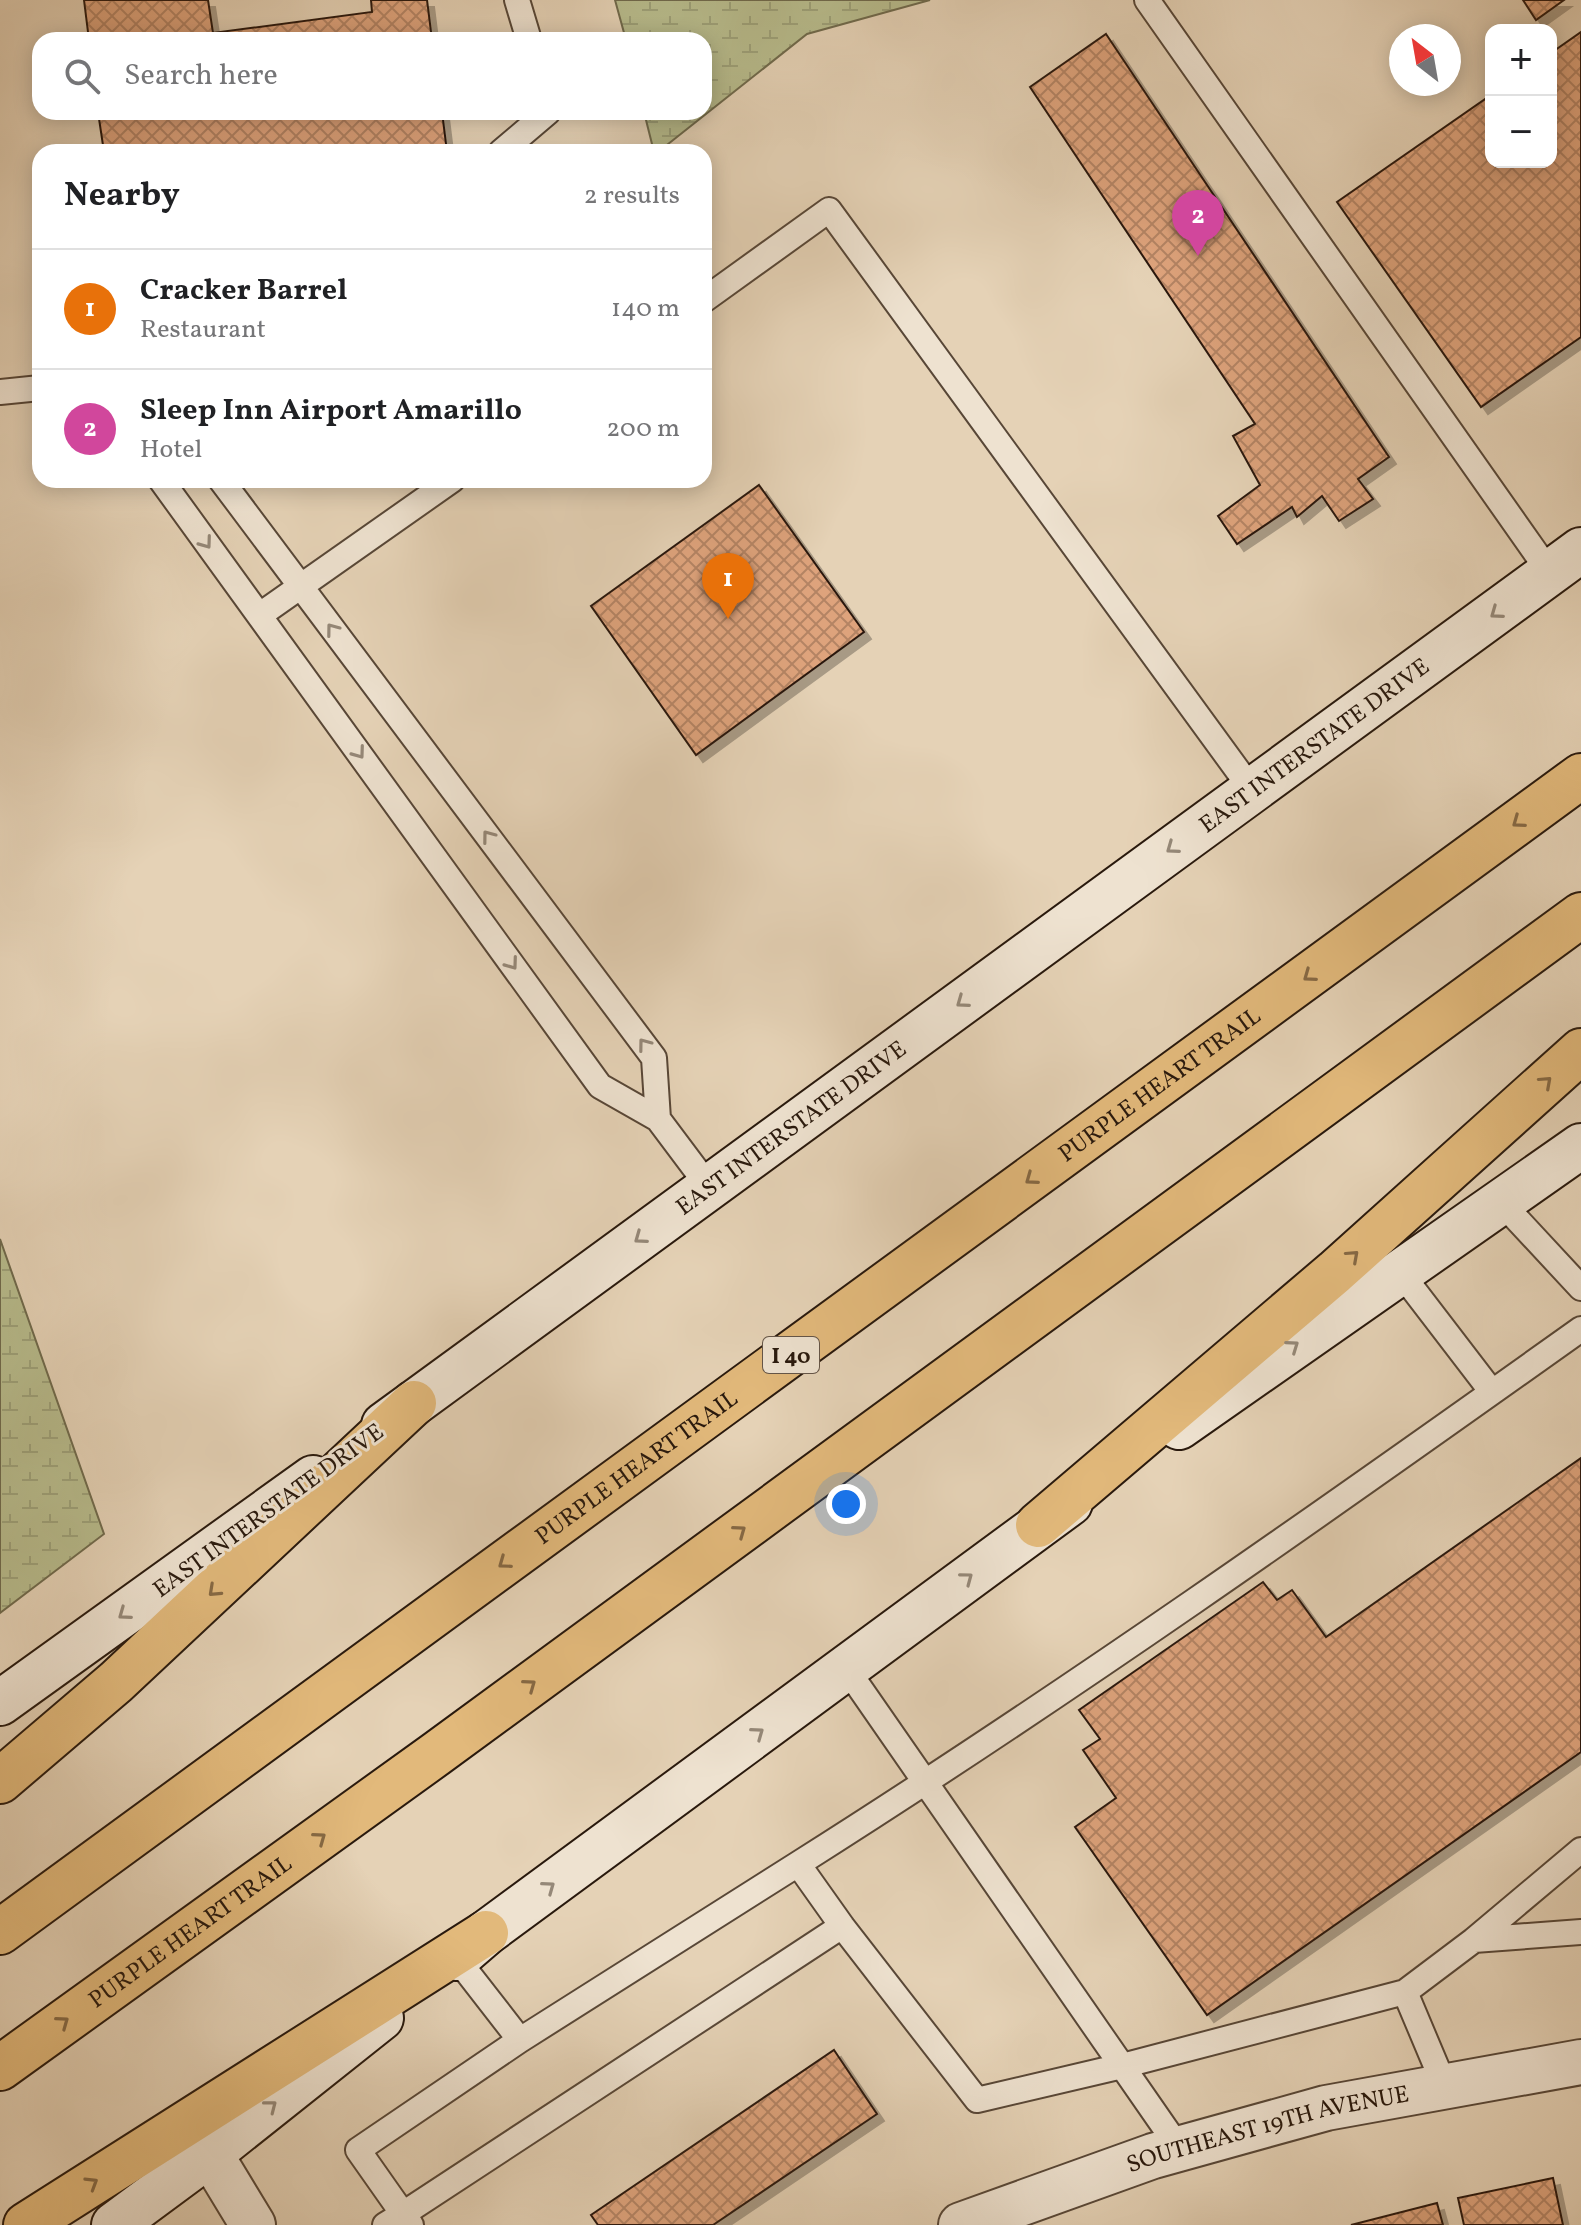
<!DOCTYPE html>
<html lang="en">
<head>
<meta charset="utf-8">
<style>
  :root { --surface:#fff; --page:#f2f2f2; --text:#202124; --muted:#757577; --line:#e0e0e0; --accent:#ea580c }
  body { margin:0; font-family:Vollkorn,serif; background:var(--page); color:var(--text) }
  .controls { position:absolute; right:24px; top:24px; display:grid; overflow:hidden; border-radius:16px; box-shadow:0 4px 20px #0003 }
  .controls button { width:72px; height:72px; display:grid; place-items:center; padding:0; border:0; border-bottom:2px solid var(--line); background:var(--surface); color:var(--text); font:40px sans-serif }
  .compass { position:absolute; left:1389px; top:24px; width:72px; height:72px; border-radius:50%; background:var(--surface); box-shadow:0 4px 20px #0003; rotate:329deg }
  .you { position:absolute; left:846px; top:1504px; width:28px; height:28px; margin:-20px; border:6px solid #fff; border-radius:50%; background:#1a73e8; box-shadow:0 0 0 12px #1a73e833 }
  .badge { display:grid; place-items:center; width:52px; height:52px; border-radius:50%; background:var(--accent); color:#fff; font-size:26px; font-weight:700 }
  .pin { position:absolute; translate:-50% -66px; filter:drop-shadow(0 2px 4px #0008) }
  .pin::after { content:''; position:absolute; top:42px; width:28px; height:24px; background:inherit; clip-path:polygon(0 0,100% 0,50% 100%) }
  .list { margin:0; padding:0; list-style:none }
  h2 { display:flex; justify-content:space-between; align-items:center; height:104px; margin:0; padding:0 32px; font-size:34px }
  h2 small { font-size:26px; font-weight:400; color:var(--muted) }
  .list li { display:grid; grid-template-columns:52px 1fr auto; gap:24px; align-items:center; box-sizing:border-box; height:120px; padding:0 32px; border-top:2px solid var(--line) }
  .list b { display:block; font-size:30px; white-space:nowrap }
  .list p { margin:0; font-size:26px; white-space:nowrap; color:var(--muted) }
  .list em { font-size:26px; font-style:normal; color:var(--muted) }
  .icon { flex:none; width:44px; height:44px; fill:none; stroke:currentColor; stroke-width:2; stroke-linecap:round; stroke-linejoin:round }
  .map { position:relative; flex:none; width:1581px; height:2225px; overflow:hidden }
  .search { position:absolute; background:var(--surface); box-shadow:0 4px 20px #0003; left:32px; top:32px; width:680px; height:88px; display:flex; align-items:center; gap:20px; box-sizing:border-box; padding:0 28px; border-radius:24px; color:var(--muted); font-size:30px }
  .panel { position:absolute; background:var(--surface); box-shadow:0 4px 20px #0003; left:32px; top:144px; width:680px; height:344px; border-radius:24px }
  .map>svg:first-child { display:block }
</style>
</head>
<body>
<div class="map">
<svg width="1581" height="2225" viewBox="0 0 1581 2225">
  <defs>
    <pattern id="wetland-marsh" width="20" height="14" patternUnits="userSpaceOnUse" patternTransform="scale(2)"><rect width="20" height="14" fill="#b7bb8c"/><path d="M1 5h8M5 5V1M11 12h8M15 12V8" fill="none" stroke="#9da078"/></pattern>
    <pattern id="building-cross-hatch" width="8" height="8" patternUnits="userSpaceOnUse" patternTransform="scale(2)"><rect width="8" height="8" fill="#dea37c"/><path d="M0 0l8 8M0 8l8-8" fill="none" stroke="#b48464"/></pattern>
    <filter id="shadow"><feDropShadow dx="7" dy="7" stdDeviation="0" flood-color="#0004"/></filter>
  </defs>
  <rect width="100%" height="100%" fill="#e5d2b6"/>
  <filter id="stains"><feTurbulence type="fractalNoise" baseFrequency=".0025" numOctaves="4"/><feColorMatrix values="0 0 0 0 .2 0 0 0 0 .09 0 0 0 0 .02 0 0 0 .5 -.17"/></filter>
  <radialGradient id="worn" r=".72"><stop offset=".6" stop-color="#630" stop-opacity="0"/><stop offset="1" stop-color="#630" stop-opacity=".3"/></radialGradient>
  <path fill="url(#wetland-marsh)" stroke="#706a4c" stroke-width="2" d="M615,0H930L807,34L658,152H654L644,112H704V40H626Z
    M0,1239L104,1534L0,1613Z"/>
  <path fill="url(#building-cross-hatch)" stroke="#29190d" stroke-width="2" filter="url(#shadow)" d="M84,0H208L213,33L372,12L371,0H427L432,40H89Z
    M1523,0H1564L1536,20Z
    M1581,32V337L1481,407L1337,202L1491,95V162H1551V53Z
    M1106,34L1389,457L1358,479L1373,499L1339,521L1322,496L1297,517L1292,507L1237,544L1218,516L1260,485L1233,436L1255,424L1030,87Z
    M98,112H442L447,152H104Z
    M759,485L864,632L696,755L591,606Z
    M1581,1458V1752L1207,2015L1075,1827L1116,1798L1083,1750L1100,1739L1079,1710L1263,1582L1277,1600L1292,1590L1326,1637Z
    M834,2050L877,2114L713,2225H598L591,2215Z
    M1553,2178L1563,2225H1464L1458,2198Z
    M1437,2203L1443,2225H1351Z"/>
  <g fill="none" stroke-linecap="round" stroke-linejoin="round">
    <g stroke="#584737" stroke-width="28">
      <path id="service" d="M517,0L529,40
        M1147,0L1550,573
        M501,152L548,112
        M704,300L829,210L1252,790
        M0,392L40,388
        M161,480L600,1086L658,1119L709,1187
        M221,480L654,1058L658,1119
        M260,615L452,480
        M1501,1202L1581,1288
        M1400,1272L1492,1392
        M846,1668L1179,2148
        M1581,1850L1474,1940L1581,1932
        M798,1864C1065,1695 1324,1512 1581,1329
        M457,1959L520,2040L798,1864L842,1926L977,2100L1122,2066L1405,1992L1445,2087
        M1405,1992L1474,1940
        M385,2225L403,2214L358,2150L520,2040
        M411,2225L403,2214L842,1926"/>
    </g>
    <g stroke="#584737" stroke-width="48">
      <g id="tertiary">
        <path d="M210,2154L253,2225"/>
        <path id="s1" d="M961,2225L1153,2156L1326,2108L1581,2062"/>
      </g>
    </g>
    <g stroke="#29190d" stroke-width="48">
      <g id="secondary">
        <path id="s2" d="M384,1425L1581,550"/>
        <path d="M1179,1427L1581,1146"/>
        <path d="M0,1703L313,1478"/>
        <path d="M457,1958L486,1933L1070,1503"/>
        <path d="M114,2225L210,2154L381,2018"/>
      </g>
    </g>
    <g stroke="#29190d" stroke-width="48">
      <g id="motorway">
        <path d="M1038,1525L1335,1272L1581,1051"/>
        <path d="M0,1781L116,1682L414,1403"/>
        <path id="s3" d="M0,1932L1581,776"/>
        <path id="s4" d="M0,2068L436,1754L1581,915"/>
        <path d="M26,2225L486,1933"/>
      </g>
    </g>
    <use href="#service" stroke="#eee2d0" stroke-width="24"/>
    <use href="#tertiary" stroke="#eee2d0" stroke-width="44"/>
    <use href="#secondary" stroke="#eee2d0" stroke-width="44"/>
    <use href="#motorway" stroke="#e2b97b" stroke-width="44"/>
  </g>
  <defs><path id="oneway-chevron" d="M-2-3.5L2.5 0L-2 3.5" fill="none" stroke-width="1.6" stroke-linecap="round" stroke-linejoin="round" transform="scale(2)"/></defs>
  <g stroke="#958878">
    <use href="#oneway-chevron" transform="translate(206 543) rotate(54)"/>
    <use href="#oneway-chevron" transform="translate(1496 613) rotate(144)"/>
    <use href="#oneway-chevron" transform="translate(332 629) rotate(-127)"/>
    <use href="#oneway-chevron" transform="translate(359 753) rotate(54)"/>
    <use href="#oneway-chevron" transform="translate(488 836) rotate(-127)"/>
    <use href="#oneway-chevron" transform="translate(1172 848) rotate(144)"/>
    <use href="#oneway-chevron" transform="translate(512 964) rotate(54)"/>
    <use href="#oneway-chevron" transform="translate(962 1002) rotate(144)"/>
    <use href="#oneway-chevron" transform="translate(644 1044) rotate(-127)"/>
    <use href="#oneway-chevron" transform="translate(640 1238) rotate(144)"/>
    <use href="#oneway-chevron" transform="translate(1293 1346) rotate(-35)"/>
    <use href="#oneway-chevron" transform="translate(967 1578) rotate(-37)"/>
    <use href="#oneway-chevron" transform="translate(124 1614) rotate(144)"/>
    <use href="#oneway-chevron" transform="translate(758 1733) rotate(-36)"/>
    <use href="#oneway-chevron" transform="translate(549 1887) rotate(-36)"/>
    <use href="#oneway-chevron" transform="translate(271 2106) rotate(-38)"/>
  </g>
  <g stroke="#866944">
    <use href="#oneway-chevron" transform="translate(1518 822) rotate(144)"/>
    <use href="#oneway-chevron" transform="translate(1309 976) rotate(144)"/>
    <use href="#oneway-chevron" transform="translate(1546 1082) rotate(-42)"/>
    <use href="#oneway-chevron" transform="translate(1031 1179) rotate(144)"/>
    <use href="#oneway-chevron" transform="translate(1353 1256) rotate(-42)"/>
    <use href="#oneway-chevron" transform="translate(740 1531) rotate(-36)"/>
    <use href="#oneway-chevron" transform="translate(504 1563) rotate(144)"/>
    <use href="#oneway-chevron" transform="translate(214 1591) rotate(137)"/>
    <use href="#oneway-chevron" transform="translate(530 1685) rotate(-36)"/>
    <use href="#oneway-chevron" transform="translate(320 1838) rotate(-36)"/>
    <use href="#oneway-chevron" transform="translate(63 2022) rotate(-36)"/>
    <use href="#oneway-chevron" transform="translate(92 2183) rotate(-32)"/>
  </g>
  <g text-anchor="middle" stroke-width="6" stroke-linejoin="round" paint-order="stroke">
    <rect fill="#eee2d0" stroke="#645548" stroke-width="2" x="763" y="1337" width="56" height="36" rx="6"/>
    <g font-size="22" font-weight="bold" fill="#29190d">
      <text x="791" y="1363">I 40</text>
    </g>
    <g font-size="24" fill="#29190d" stroke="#eee2d0">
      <text dy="8" stroke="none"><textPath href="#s2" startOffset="1152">EAST INTERSTATE DRIVE</textPath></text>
      <text dy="8" stroke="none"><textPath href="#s3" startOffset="1436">PURPLE HEART TRAIL</textPath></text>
      <text dy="8" stroke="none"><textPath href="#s2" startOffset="504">EAST INTERSTATE DRIVE</textPath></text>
      <text dy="8" stroke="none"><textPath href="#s3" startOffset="788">PURPLE HEART TRAIL</textPath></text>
      <text transform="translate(268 1510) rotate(-36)" y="8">EAST INTERSTATE DRIVE</text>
      <text dy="8" stroke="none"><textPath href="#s4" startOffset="234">PURPLE HEART TRAIL</textPath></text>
      <text dy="8" stroke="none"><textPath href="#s1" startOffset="322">SOUTHEAST 19TH AVENUE</textPath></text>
    </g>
  </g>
  <rect width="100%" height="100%" filter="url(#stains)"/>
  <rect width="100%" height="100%" fill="url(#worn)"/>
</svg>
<div class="controls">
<button>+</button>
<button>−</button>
</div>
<svg class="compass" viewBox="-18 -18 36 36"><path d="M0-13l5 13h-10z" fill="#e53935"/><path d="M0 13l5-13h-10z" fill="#757577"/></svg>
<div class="you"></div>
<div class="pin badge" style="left:728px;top:619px;background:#e8710a">1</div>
<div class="pin badge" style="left:1198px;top:256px;background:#d1479c">2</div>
<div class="search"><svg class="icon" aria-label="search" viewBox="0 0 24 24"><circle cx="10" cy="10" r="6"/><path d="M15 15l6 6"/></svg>Search here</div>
<section class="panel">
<h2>Nearby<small>2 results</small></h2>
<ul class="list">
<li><span class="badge" style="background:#e8710a">1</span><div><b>Cracker Barrel</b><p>Restaurant</p></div><em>140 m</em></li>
<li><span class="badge" style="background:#d1479c">2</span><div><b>Sleep Inn Airport Amarillo</b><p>Hotel</p></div><em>200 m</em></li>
</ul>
</section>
</div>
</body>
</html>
